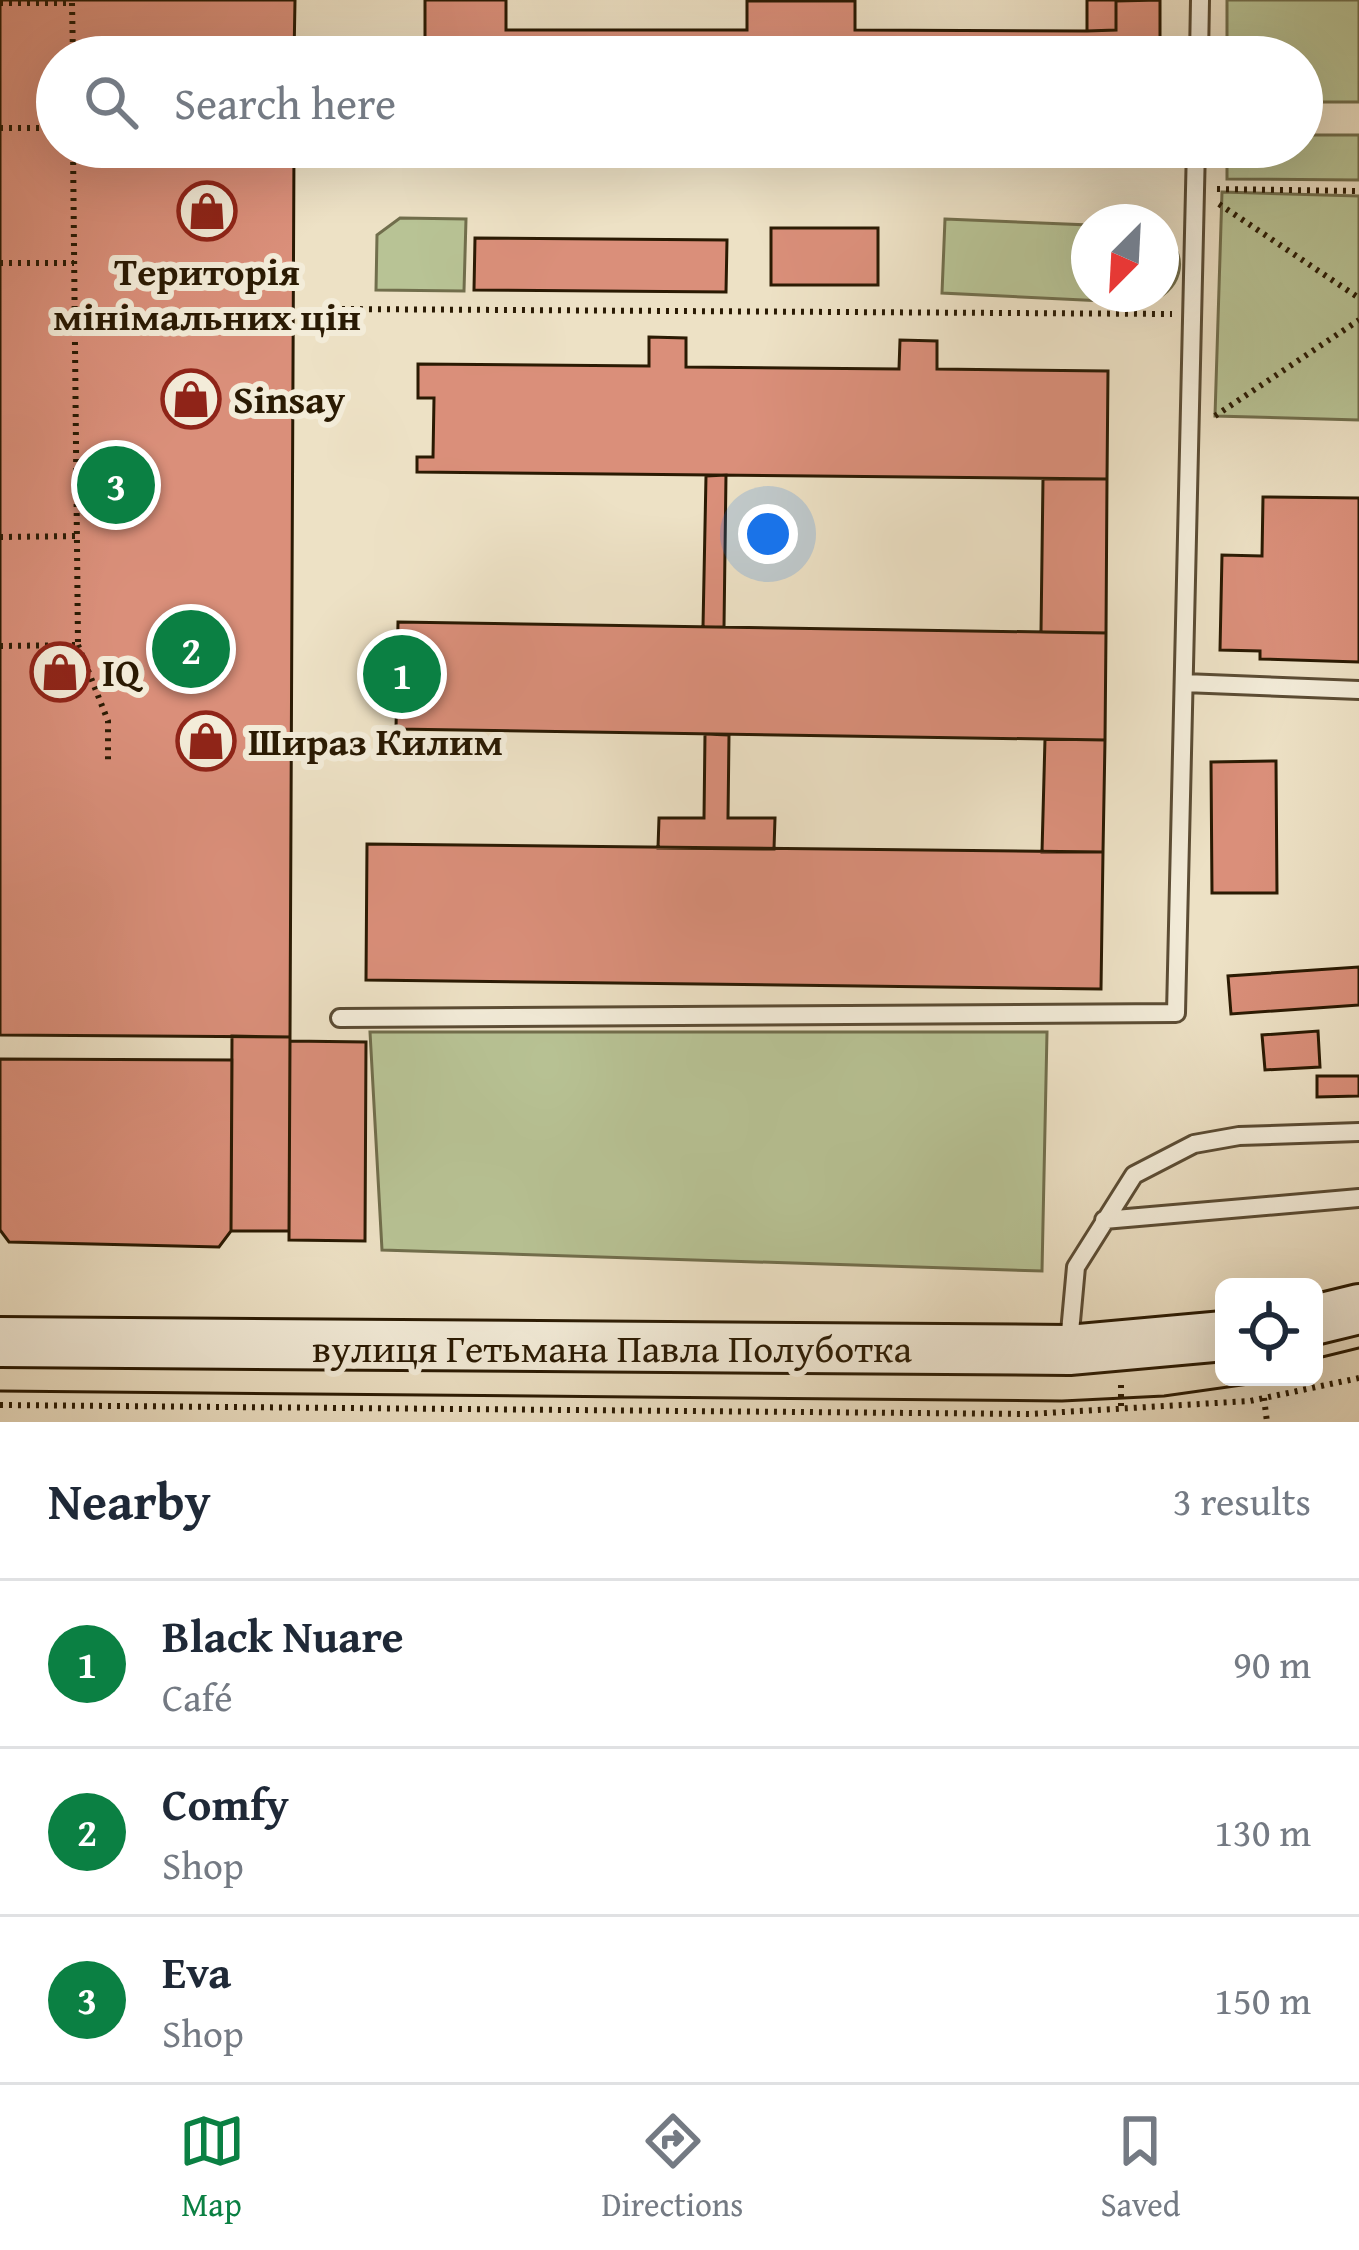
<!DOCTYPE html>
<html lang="en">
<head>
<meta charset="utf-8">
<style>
  :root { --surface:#fff; --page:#f6f6f7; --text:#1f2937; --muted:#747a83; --line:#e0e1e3; --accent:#0b8043 }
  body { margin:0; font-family:"Gentium Book Plus",serif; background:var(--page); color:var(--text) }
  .controls { position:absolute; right:36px; bottom:36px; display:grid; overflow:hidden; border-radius:18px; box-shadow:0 12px 48px #0002 }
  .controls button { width:108px; height:108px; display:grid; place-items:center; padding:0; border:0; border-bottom:3px solid var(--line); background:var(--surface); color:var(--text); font:60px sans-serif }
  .compass { position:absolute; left:1071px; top:204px; width:108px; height:108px; border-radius:50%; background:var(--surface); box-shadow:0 12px 48px #0002; rotate:204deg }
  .you { position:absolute; left:768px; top:534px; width:42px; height:42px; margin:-30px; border:9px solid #fff; border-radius:50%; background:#1a73e8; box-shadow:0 0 0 18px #1a73e833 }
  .badge { display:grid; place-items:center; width:78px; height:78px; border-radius:50%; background:var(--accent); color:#fff; font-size:39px; font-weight:700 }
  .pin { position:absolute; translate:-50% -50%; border:6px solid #fff; box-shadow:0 3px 12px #0006 }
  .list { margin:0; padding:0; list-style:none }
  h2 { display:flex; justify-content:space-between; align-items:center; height:156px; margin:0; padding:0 48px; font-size:51px }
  h2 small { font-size:39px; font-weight:400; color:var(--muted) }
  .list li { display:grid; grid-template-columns:78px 1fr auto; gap:36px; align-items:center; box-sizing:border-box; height:168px; padding:0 48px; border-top:3px solid var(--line) }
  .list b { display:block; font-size:45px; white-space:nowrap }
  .list p { margin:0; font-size:39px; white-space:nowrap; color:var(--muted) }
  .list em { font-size:39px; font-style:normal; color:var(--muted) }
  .icon { flex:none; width:66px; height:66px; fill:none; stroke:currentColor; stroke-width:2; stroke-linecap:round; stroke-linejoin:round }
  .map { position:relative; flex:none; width:1359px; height:1422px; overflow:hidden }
  .search { position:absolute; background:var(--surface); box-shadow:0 12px 48px #0002; left:36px; right:36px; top:36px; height:132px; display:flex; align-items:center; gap:30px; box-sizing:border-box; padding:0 42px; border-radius:66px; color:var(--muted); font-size:45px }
  .sheet { height:660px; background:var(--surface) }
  nav { display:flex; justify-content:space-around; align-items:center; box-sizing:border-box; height:168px; border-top:3px solid var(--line); background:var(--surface); font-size:33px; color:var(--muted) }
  nav a { display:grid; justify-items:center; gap:6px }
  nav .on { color:var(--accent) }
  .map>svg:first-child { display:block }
</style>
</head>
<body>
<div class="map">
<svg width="1359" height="1422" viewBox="0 0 1359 1422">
  <rect width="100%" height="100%" fill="#ede1c5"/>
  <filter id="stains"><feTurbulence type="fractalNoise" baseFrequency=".00167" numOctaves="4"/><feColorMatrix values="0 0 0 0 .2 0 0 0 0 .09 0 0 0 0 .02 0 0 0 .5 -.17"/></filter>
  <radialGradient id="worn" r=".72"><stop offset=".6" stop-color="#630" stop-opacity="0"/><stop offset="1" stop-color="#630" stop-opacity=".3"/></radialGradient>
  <path fill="#b8c395" stroke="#716e4c" stroke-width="3" d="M1227,0H1359V102H1302V57H1227Z
    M1302,135H1359V180L1227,179V147H1302Z
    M1222,192L1359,196V420L1215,416Z
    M400,218L466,219L464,291L376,290L377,235Z
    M945,219L1089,225V294H1161V233C1193,255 1181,294 1145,303L942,293Z
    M370,1032H1047L1042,1271L382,1250Z"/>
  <path fill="#da8f7a" stroke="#2a1a03" stroke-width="3" d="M0,0H295L294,57H57V147H294L290,1037L0,1035Z
    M425,0H506V30H747V1H855V30L1087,31L1116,30V1L1160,0V57H425Z
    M1087,0H1116V30L1087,31Z
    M425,147H1161V151L425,150Z
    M771,228H878V285H771Z
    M475,238L727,240L726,292L474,290Z
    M649,337L686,338V367L899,369L900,340L937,341V369L1108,371L1107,479L417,472V457H433L434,398H418V364L649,366Z
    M726,475L724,627H703L706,476Z
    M1043,479H1107L1106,633L1041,632Z
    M1263,497L1359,498V662L1260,659V651L1220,650L1222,555L1262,556Z
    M398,622L1106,633L1105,740L396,729Z
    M705,734L729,735L728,818H775L774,849L658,848L659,818H704Z
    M1045,739L1105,740L1103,852H1042Z
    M1276,761L1277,893H1212L1211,762Z
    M367,844L1103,852L1101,989L366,980Z
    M1359,967V1005L1231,1014L1228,976Z
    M1318,1031L1320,1067L1265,1070L1262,1035Z
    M232,1036L290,1037L289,1231H231Z
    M290,1041L366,1042L365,1241L289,1240Z
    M0,1059L232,1060L231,1231L219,1247L9,1242L0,1230Z
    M1317,1076H1359V1096L1317,1097Z"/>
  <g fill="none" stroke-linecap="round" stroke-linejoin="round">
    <g stroke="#5b4c34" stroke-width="22">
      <path id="lane" d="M1199,57L1200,0
        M1184,683L1359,690
        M340,1018L1176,1013L1196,147
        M1104,1220L1359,1198
        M1069,1343L1076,1267L1134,1175L1194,1144L1239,1136L1359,1132"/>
    </g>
    <g stroke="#2a1a03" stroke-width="54">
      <path id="secondary" d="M1314,1320L1359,1309
        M0,1342L1069,1350L1224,1336"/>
    </g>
    <path stroke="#2a1a03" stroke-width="6" stroke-dasharray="3 6" stroke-linecap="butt" d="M0,3H72L73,57
      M0,128H57
      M1217,189L1359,191
      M1219,204L1359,298
      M0,263H74
      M342,309L1172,314
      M1215,416L1359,320
      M0,537L77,536
      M78,645L108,721V760
      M0,646L78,645L73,147
      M1121,1385V1411
      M1264,1398L1267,1422
      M0,1405L1029,1414L1250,1401L1359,1378"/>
    <use href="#lane" stroke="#f3ecd9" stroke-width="16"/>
    <use href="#secondary" stroke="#f3ecd9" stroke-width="48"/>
    <path stroke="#2a1a03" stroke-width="3" d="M1314,1359L1359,1348
      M0,1391L1062,1401L1164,1396L1298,1377"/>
  </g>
  <defs>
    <g id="shop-ring" transform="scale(3)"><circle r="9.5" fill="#f3ecd9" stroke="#8f2418" stroke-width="1.5"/><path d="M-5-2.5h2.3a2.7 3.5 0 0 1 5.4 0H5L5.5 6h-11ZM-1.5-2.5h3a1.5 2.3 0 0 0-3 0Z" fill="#8f2418"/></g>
  </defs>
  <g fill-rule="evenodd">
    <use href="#shop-ring" x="207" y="211"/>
    <use href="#shop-ring" x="191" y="399"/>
    <use href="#shop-ring" x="60" y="672"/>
    <use href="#shop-ring" x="206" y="741"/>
  </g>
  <g text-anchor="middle" stroke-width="12" stroke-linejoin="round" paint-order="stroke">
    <g font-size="39" font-weight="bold" fill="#2a1a03" stroke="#f3ecd9" text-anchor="start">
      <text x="207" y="285" text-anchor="middle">Територія<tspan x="207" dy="45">мінімальних цін</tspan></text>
      <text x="233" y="413">Sinsay</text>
      <text x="102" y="686">IQ</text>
      <text x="248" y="755">Шираз Килим</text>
    </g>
    <g font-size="39" fill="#2a1a03" stroke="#f3ecd9">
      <text x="612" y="1362">вулиця Гетьмана Павла Полуботка</text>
    </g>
  </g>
  <rect width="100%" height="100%" filter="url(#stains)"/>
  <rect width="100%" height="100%" fill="url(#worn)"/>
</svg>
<div class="controls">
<button><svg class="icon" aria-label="locate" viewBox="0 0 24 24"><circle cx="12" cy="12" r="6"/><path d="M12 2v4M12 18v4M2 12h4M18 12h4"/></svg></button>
</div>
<svg class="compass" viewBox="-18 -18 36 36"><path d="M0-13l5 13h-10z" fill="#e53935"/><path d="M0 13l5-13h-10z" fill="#747a83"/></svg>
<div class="you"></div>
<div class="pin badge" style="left:402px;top:674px">1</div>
<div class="pin badge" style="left:191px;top:649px">2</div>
<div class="pin badge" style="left:116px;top:485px">3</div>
<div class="search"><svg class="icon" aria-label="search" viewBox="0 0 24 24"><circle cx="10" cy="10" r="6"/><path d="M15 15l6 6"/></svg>Search here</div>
</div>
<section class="sheet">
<h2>Nearby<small>3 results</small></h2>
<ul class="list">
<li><span class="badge">1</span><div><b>Black Nuare</b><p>Café</p></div><em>90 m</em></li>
<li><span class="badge">2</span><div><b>Comfy</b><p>Shop</p></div><em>130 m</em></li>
<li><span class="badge">3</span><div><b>Eva</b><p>Shop</p></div><em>150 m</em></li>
</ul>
</section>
<nav>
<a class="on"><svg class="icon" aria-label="map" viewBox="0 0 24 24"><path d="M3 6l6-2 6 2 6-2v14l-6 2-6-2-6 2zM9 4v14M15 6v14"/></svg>Map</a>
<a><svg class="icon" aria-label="directions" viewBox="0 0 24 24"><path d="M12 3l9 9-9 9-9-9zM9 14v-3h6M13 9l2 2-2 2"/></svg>Directions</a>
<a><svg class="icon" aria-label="saved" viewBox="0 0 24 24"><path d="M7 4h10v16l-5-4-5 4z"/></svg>Saved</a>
</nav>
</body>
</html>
